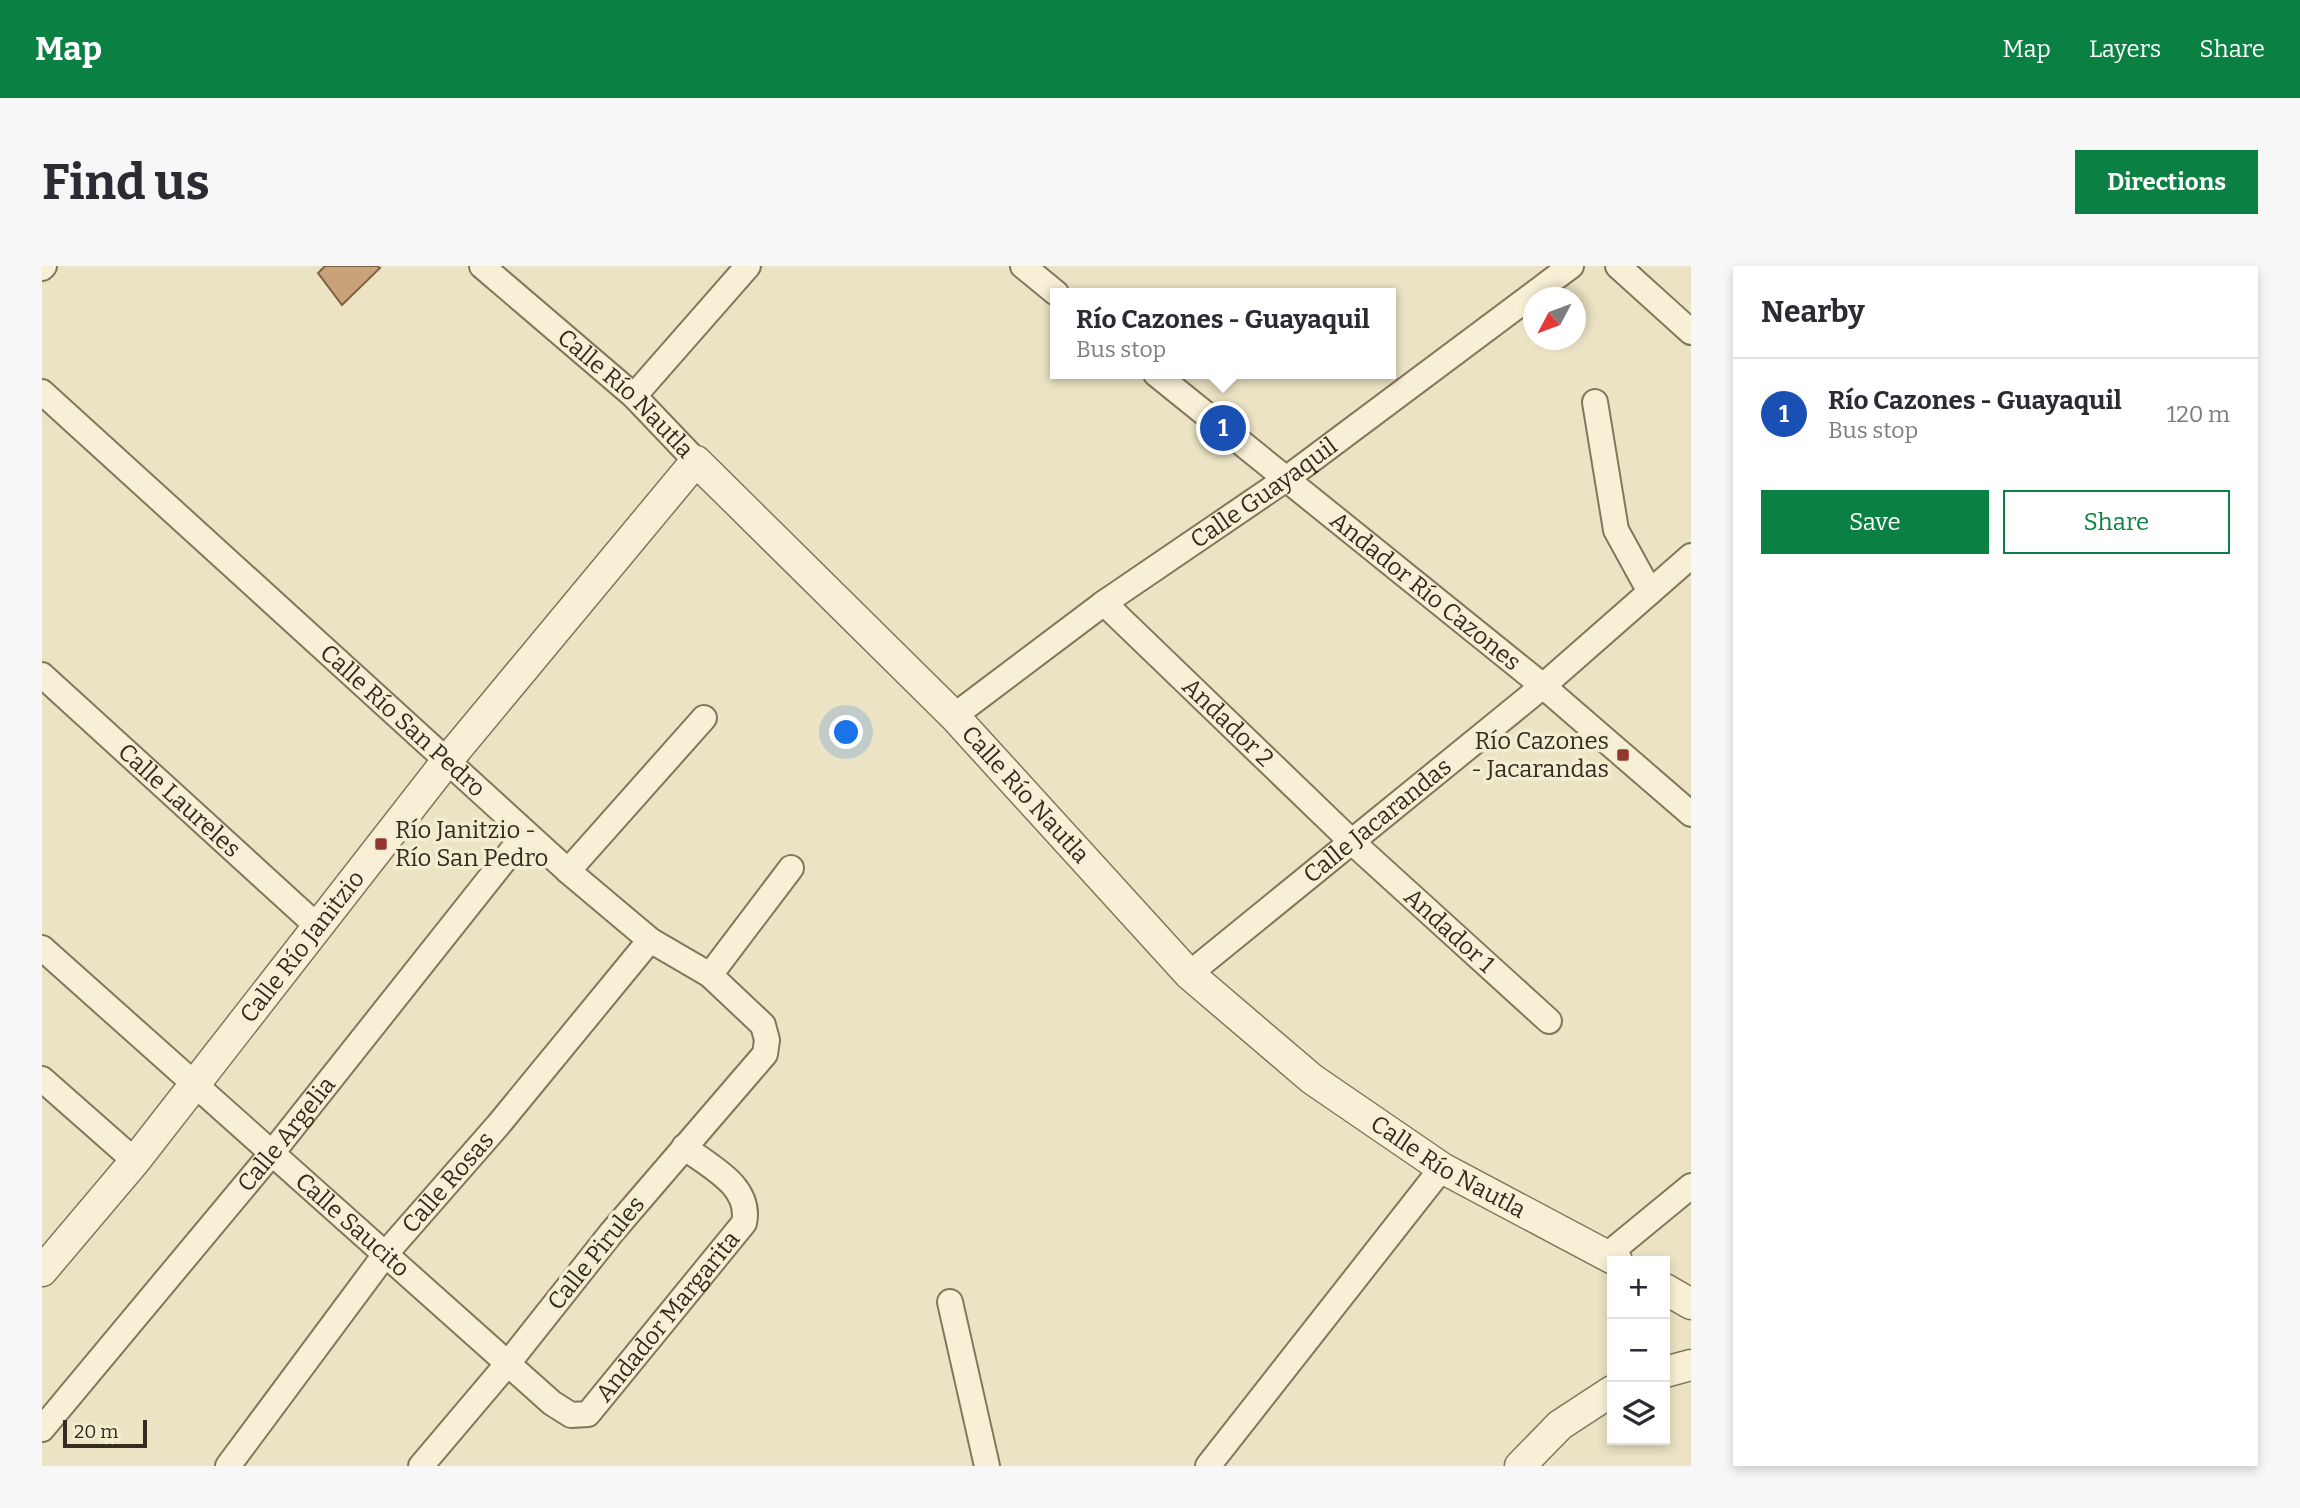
<!DOCTYPE html>
<html lang="en">
<head>
<meta charset="utf-8">
<style>
  :root { --surface:#fff; --page:#f7f7f7; --text:#2b2b33; --muted:#7c7c81; --line:#e1e1e2; --accent:#0b8043 }
  body { margin:0; font-family:Bitter,serif; background:var(--page); color:var(--text) }
  .controls { position:absolute; right:21px; bottom:21px; display:grid; overflow:hidden; border-radius:0px; box-shadow:0 4px 10px #0003 }
  .controls button { width:63px; height:63px; display:grid; place-items:center; padding:0; border:0; border-bottom:2px solid var(--line); background:var(--surface); color:var(--text); font:35px sans-serif }
  .compass { position:absolute; left:1481px; top:21px; width:63px; height:63px; border-radius:50%; background:var(--surface); box-shadow:0 4px 10px #0003; rotate:229deg }
  .scale { position:absolute; left:21px; bottom:18px; width:84px; box-sizing:border-box; padding-left:7px; border:4px solid #352b1e; border-top:0; font-size:19px; line-height:24px; white-space:nowrap; color:#352b1e; -webkit-text-stroke:5px #f3edd2; paint-order:stroke }
  .you { position:absolute; left:805px; top:467px; width:24px; height:24px; margin:-18px; border:5px solid #fff; border-radius:50%; background:#1a73e8; box-shadow:0 0 0 10px #1a73e833 }
  .badge { display:grid; place-items:center; width:46px; height:46px; border-radius:50%; background:var(--accent); color:#fff; font-size:23px; font-weight:700 }
  .pin { position:absolute; translate:-50% -50%; border:4px solid #fff; box-shadow:0 2px 7px #0006 }
  .popup { position:absolute; left:1008px; top:22px; width:346px; height:91px; box-sizing:border-box; display:grid; place-content:center; border-radius:0px; background:var(--surface); filter:drop-shadow(0 2px 5px #0005); font-size:23px; white-space:nowrap; color:var(--muted) }
  .popup b { font-size:26px; color:var(--text) }
  .popup::after { content:''; position:absolute; left:50%; top:100%; margin-left:-14px; border:14px solid transparent; border-top-color:var(--surface) }
  .list { margin:0; padding:0; list-style:none }
  h2 { display:flex; justify-content:space-between; align-items:center; height:91px; margin:0; padding:0 28px; font-size:30px }
  h2 small { font-size:23px; font-weight:400; color:var(--muted) }
  .list li { display:grid; grid-template-columns:46px 1fr auto; gap:21px; align-items:center; box-sizing:border-box; height:112px; padding:0 28px; border-top:2px solid var(--line) }
  .list b { display:block; font-size:26px; white-space:nowrap }
  .list p { margin:0; font-size:23px; white-space:nowrap; color:var(--muted) }
  .list em { font-size:23px; font-style:normal; color:var(--muted) }
  .actions { display:flex; gap:14px; padding:21px 28px }
  .actions a { flex:1; padding:16px 0; border:2px solid var(--accent); border-radius:0px; text-align:center; font-size:24px; color:var(--accent) }
  .actions .main { background:var(--accent); color:#fff }
  .icon { flex:none; width:38px; height:38px; fill:none; stroke:currentColor; stroke-width:2; stroke-linecap:round; stroke-linejoin:round }
  .map { position:relative; flex:none; width:1649px; height:1200px; overflow:hidden; border-radius:0px }
  header { display:flex; align-items:center; gap:42px; box-sizing:border-box; height:98px; padding:0 35px; background:var(--accent); color:#fff }
  header strong { font-size:33px }
  nav { display:flex; gap:38px; margin-inline-start:auto; font-size:24px }
  .intro { display:flex; align-items:center; justify-content:space-between; box-sizing:border-box; height:168px; padding:0 42px }
  h1 { margin:0; font-size:49px }
  .button { padding:18px 32px; border-radius:0px; background:var(--accent); color:#fff; font-size:24px; font-weight:700 }
  main { display:flex; gap:42px; padding:0 42px }
  aside { flex:1; background:var(--surface); border-radius:0px; box-shadow:0 4px 10px #0003 }
  .map>svg:first-child { display:block }
</style>
</head>
<body>
<header>
<strong>Map</strong>
<nav><a>Map</a><a>Layers</a><a>Share</a></nav>
</header>
<div class="intro"><h1>Find us</h1><a class="button">Directions</a></div>
<main>
<div class="map">
<svg width="1649" height="1200" viewBox="0 0 1649 1200">
  <rect width="100%" height="100%" fill="#ebe3c3"/>
  <path fill="#c7a27b" stroke="#826142" stroke-width="2" d="M283,0H335L338,2L300,39L276,7Z"/>
  <g fill="none" stroke-linecap="round" stroke-linejoin="round">
    <g stroke="#84755b" stroke-width="28">
      <g id="minor">
        <path id="s1" d="M440,0L592,130L654,195"/>
        <path d="M981,0L1014,27"/>
        <path d="M1576,0L1649,66"/>
        <path d="M0,2L2,0"/>
        <path id="s2" d="M1114,108L1501,420L1649,548"/>
        <path id="s3" d="M0,126L526,605L608,674L668,709L721,759L725,774L723,788L570,966L467,1096L379,1200"/>
        <path d="M592,130L706,0"/>
        <path d="M1553,136L1574,264L1608,326"/>
        <path id="s4" d="M1062,337L1309,575L1507,755"/>
        <path id="s5" d="M0,409L274,659"/>
        <path id="s6" d="M912,450L1062,337L1244,213L1529,0"/>
        <path d="M526,605L662,452"/>
        <path id="s7" d="M0,682L510,1137L529,1149L546,1148L702,957C710,920 668,901 642,881"/>
        <path id="s8" d="M1147,708L1501,420L1649,290"/>
        <path d="M668,709L749,602"/>
        <path d="M0,813L93,895"/>
        <path d="M1565,989L1649,920"/>
        <path d="M908,1036L945,1200"/>
        <path id="s9" d="M0,1163L230,887L483,568"/>
        <path id="s10" d="M186,1200L345,986L457,858L608,674"/>
        <path d="M1166,1200L1400,902"/>
      </g>
    </g>
    <g stroke="#84755b" stroke-width="33">
      <g id="tertiary">
        <path id="s11" d="M0,1005L93,895L404,496L654,195L912,450L1147,708L1270,813L1400,902L1575,995"/>
        <path d="M1623,1023L1649,1038"/>
        <path d="M1623,1106L1649,1099"/>
        <path d="M1478,1200L1518,1159L1570,1125"/>
      </g>
    </g>
    <use href="#minor" stroke="#f7f0d6" stroke-width="24"/>
    <use href="#tertiary" stroke="#f7f0d6" stroke-width="30"/>
  </g>
  <g fill="#90372f" stroke="#f3edd2" stroke-width="2.5">
    <rect x="1574" y="482" width="14" height="14" rx="3.5"/>
    <rect x="332" y="571" width="14" height="14" rx="3.5"/>
  </g>
  <g text-anchor="middle" stroke-width="7" stroke-linejoin="round" paint-order="stroke">
    <g font-size="24" fill="#352b1e" stroke="#f3edd2">
      <text dy="8" stroke="none"><textPath href="#s1" startOffset="192">Calle Río Nautla</textPath></text>
      <text dy="8" stroke="none"><textPath href="#s6" startOffset="382">Calle Guayaquil</textPath></text>
      <text dy="8" stroke="none"><textPath href="#s2" startOffset="346">Andador Río Cazones</textPath></text>
      <text dy="8" stroke="none"><textPath href="#s3" startOffset="488">Calle Río San Pedro</textPath></text>
      <text dy="8" stroke="none"><textPath href="#s4" startOffset="172">Andador 2</textPath></text>
      <text dy="8" stroke="none"><textPath href="#s11" startOffset="1510">Calle Río Nautla</textPath></text>
      <text dy="8" stroke="none"><textPath href="#s5" startOffset="186">Calle Laureles</textPath></text>
      <text dy="8" stroke="none"><textPath href="#s8" startOffset="243">Calle Jacarandas</textPath></text>
      <text dy="8" stroke="none"><textPath href="#s4" startOffset="476">Andador 1</textPath></text>
      <text dy="8" stroke="none"><textPath href="#s11" startOffset="416">Calle Río Janitzio</textPath></text>
      <text dy="8" stroke="none"><textPath href="#s9" startOffset="383">Calle Argelia</textPath></text>
      <text dy="8" stroke="none"><textPath href="#s11" startOffset="2077">Calle Río Nautla</textPath></text>
      <text dy="8" stroke="none"><textPath href="#s10" startOffset="359">Calle Rosas</textPath></text>
      <text dy="8" stroke="none"><textPath href="#s7" startOffset="416">Calle Saucito</textPath></text>
      <text transform="translate(554 987) rotate(-51)" y="8">Calle Pirules</text>
      <text dy="8" stroke="none"><textPath href="#s7" startOffset="849">Andador Margarita</textPath></text>
    </g>
    <g font-size="24" fill="#352b1e" stroke="#f3edd2" text-anchor="end">
      <text x="1567" y="483">Río Cazones<tspan x="1567" dy="28">- Jacarandas</tspan></text>
      <text x="353" y="572" text-anchor="start">Río Janitzio -<tspan x="353" dy="28">Río San Pedro</tspan></text>
    </g>
  </g>
</svg>
<div class="controls">
<button>+</button>
<button>−</button>
<button><svg class="icon" aria-label="layers" viewBox="0 0 24 24"><path d="M12 4l9 5-9 5-9-5zM3 14l9 5 9-5"/></svg></button>
</div>
<svg class="compass" viewBox="-18 -18 36 36"><path d="M0-13l5 13h-10z" fill="#e53935"/><path d="M0 13l5-13h-10z" fill="#7c7c81"/></svg>
<div class="scale">20 m</div>
<div class="you"></div>
<div class="pin badge" style="left:1181px;top:162px;background:#1a4fb4">1</div>
<div class="popup"><b>Río Cazones - Guayaquil</b>Bus stop</div>
</div>
<aside>
<h2>Nearby<small></small></h2>
<ul class="list">
<li><span class="badge" style="background:#1a4fb4">1</span><div><b>Río Cazones - Guayaquil</b><p>Bus stop</p></div><em>120 m</em></li>
</ul>
<div class="actions"><a class="main">Save</a><a>Share</a></div>
</aside>
</main>
</body>
</html>
